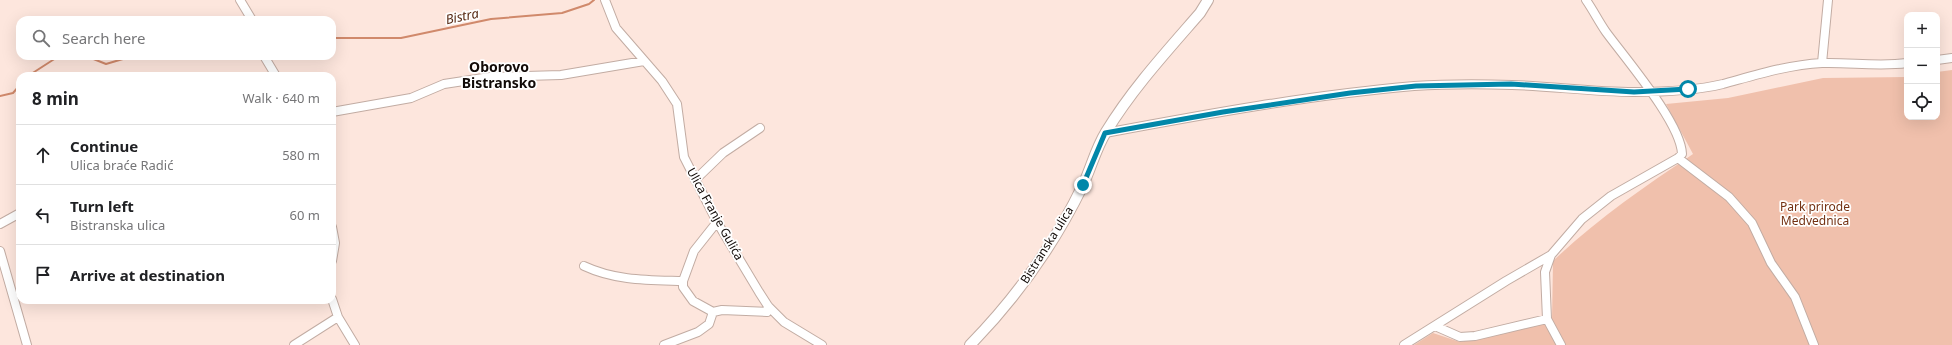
<!DOCTYPE html>
<html lang="en">
<head>
<meta charset="utf-8">
<style>
  :root { --surface:#fff; --page:#f6f6f6; --text:#202124; --muted:#757577; --line:#e0e0e0 }
  body { margin:0; font-family:"Noto Sans",sans-serif; background:var(--page); color:var(--text) }
  .controls { position:absolute; right:12px; top:12px; display:grid; overflow:hidden; border-radius:8px; box-shadow:0 4px 16px #0002 }
  .controls button { width:36px; height:36px; display:grid; place-items:center; padding:0; border:0; border-bottom:1px solid var(--line); background:var(--surface); color:var(--text); font:20px sans-serif }
  .stop { position:absolute; width:12px; height:12px; margin:-9px; border:3px solid #0187a9; border-radius:50%; background:#fff }
  .stop.end { background:#0187a9; border-color:#fff; box-shadow:0 1px 4px #0008 }
  .list { margin:0; padding:0; list-style:none }
  h2 { display:flex; justify-content:space-between; align-items:center; height:52px; margin:0; padding:0 16px; font-size:17px }
  h2 small { font-size:13px; font-weight:400; color:var(--muted) }
  .list li { display:grid; grid-template-columns:26px 1fr auto; gap:12px; align-items:center; box-sizing:border-box; height:60px; padding:0 16px; border-top:1px solid var(--line) }
  .list b { display:block; font-size:15px; white-space:nowrap }
  .list p { margin:0; font-size:13px; white-space:nowrap; color:var(--muted) }
  .list em { font-size:13px; font-style:normal; color:var(--muted) }
  .icon { flex:none; width:22px; height:22px; fill:none; stroke:currentColor; stroke-width:2; stroke-linecap:round; stroke-linejoin:round }
  .map { position:relative; flex:none; width:1952px; height:345px; overflow:hidden }
  .search { position:absolute; background:var(--surface); box-shadow:0 4px 16px #0002; left:16px; top:16px; width:320px; height:44px; display:flex; align-items:center; gap:10px; box-sizing:border-box; padding:0 14px; border-radius:12px; color:var(--muted); font-size:15px }
  .panel { position:absolute; background:var(--surface); box-shadow:0 4px 16px #0002; left:16px; top:72px; width:320px; height:232px; border-radius:12px }
  .map>svg:first-child { display:block }
</style>
</head>
<body>
<div class="map">
<svg width="1952" height="345" viewBox="0 0 1952 345">
  <rect width="100%" height="100%" fill="#fde6dd"/>
  <path fill="#f0c0ac" d="M1952,70V345H1414L1433,333L1460,342L1552,321L1553,261C1596,220 1644,187 1693,154L1666,104L1728,98L1823,78L1907,77V117H1937V72Z"/>
  <g fill="none" stroke-linecap="round" stroke-linejoin="round">
    <path stroke="#d0896b" stroke-width="2" d="M332,38H401L491,19L562,13L589,4L594,0
      M86,56L106,64L133,56
      M28,76L59,56
      M0,96L13,93L20,85"/>
    <g stroke="#c2aca3" stroke-width="10">
      <path id="minor" d="M240,0L252,20
        M605,0L616,28L662,81L677,104L684,157L717,222L759,292L768,306L784,322L822,345
        M264,56L276,76
        M1937,60L1952,58
        M1822,63L1828,0
        M332,112L411,98L444,84L490,77L561,75L644,61
        M1105,133C1207,114 1310,95 1414,86C1446,84 1480,84 1512,85C1552,86 1593,92 1634,92C1663,92 1694,91 1723,84C1756,75 1787,65 1822,63C1850,62 1878,67 1907,63
        M1678,158L1729,197L1752,223L1771,263L1795,297L1814,345
        M695,180L723,153L760,128
        M0,224L20,213
        M332,227L335,243L332,261
        M0,251L27,345
        M1551,255L1545,272L1547,319L1561,345
        M584,266C616,281 649,280 683,281
        M332,299L338,317L355,345
        M713,312L693,301L683,287V281L694,251L717,222
        M1435,326L1460,337L1475,336L1547,319
        M294,345L338,317
        M664,345L698,332L709,324L713,312L722,310L767,312L768,306
        M1404,345L1506,281L1551,255L1582,219L1611,196L1678,158L1682,154C1681,123 1625,58 1606,32C1599,22 1593,10 1586,0"/>
    </g>
    <g stroke="#c2aca3" stroke-width="12">
      <path id="major" d="M970,345C1015,299 1055,243 1083,185C1091,168 1096,148 1106,132C1132,89 1167,51 1200,13L1208,0"/>
    </g>
    <use href="#minor" stroke="#fff" stroke-width="8"/>
    <use href="#major" stroke="#fff" stroke-width="10"/>
  </g>
  <g fill="none" stroke-linecap="round" stroke-linejoin="round">
    <path stroke="#0187a9" stroke-width="5" d="M1083,185L1105,133L1223,112L1350,93L1416,86L1511,84L1634,92L1688,89"/>
  </g>
  <g text-anchor="middle" stroke-width="3.5" stroke-linejoin="round" paint-order="stroke">
    <g font-size="12" fill="#733112" stroke="#fff">
      <text x="1815" y="211">Park prirode<tspan x="1815" dy="14">Medvednica</tspan></text>
    </g>
    <g font-size="12" fill="#110a07" stroke="#fff">
      <text transform="translate(715 214) rotate(61)" y="4">Ulica Franje Gulića</text>
      <text transform="translate(1047 245) rotate(-58)" y="4">Bistranska ulica</text>
    </g>
    <g font-size="13" font-style="italic" fill="#552711" stroke="#fff">
      <text transform="translate(462 16) rotate(-12)" y="5">Bistra</text>
    </g>
    <g font-size="14" font-weight="bold" fill="#110a07" stroke="#fff">
      <text x="499" y="72">Oborovo<tspan x="499" dy="16">Bistransko</tspan></text>
    </g>
  </g>
</svg>
<div class="controls">
<button>+</button>
<button>−</button>
<button><svg class="icon" aria-label="locate" viewBox="0 0 24 24"><circle cx="12" cy="12" r="6"/><path d="M12 2v4M12 18v4M2 12h4M18 12h4"/></svg></button>
</div>
<div class="stop" style="left:1688px;top:89px"></div>
<div class="stop end" style="left:1083px;top:185px"></div>
<div class="search"><svg class="icon" aria-label="search" viewBox="0 0 24 24"><circle cx="10" cy="10" r="6"/><path d="M15 15l6 6"/></svg>Search here</div>
<section class="panel">
<h2>8 min<small>Walk · 640 m</small></h2>
<ul class="list">
<li><svg class="icon" aria-label="ahead" viewBox="0 0 24 24"><path d="M12 20V5M6 11l6-6 6 6"/></svg><div><b>Continue</b><p>Ulica braće Radić</p></div><em>580 m</em></li>
<li><svg class="icon" aria-label="left" viewBox="0 0 24 24"><path d="M17 20v-9H6M10 6l-5 5 5 5"/></svg><div><b>Turn left</b><p>Bistranska ulica</p></div><em>60 m</em></li>
<li><svg class="icon" aria-label="arrive" viewBox="0 0 24 24"><path d="M6 21V4h12l-3 4 3 4H6"/></svg><div><b>Arrive at destination</b></div></li>
</ul>
</section>
</div>
</body>
</html>
